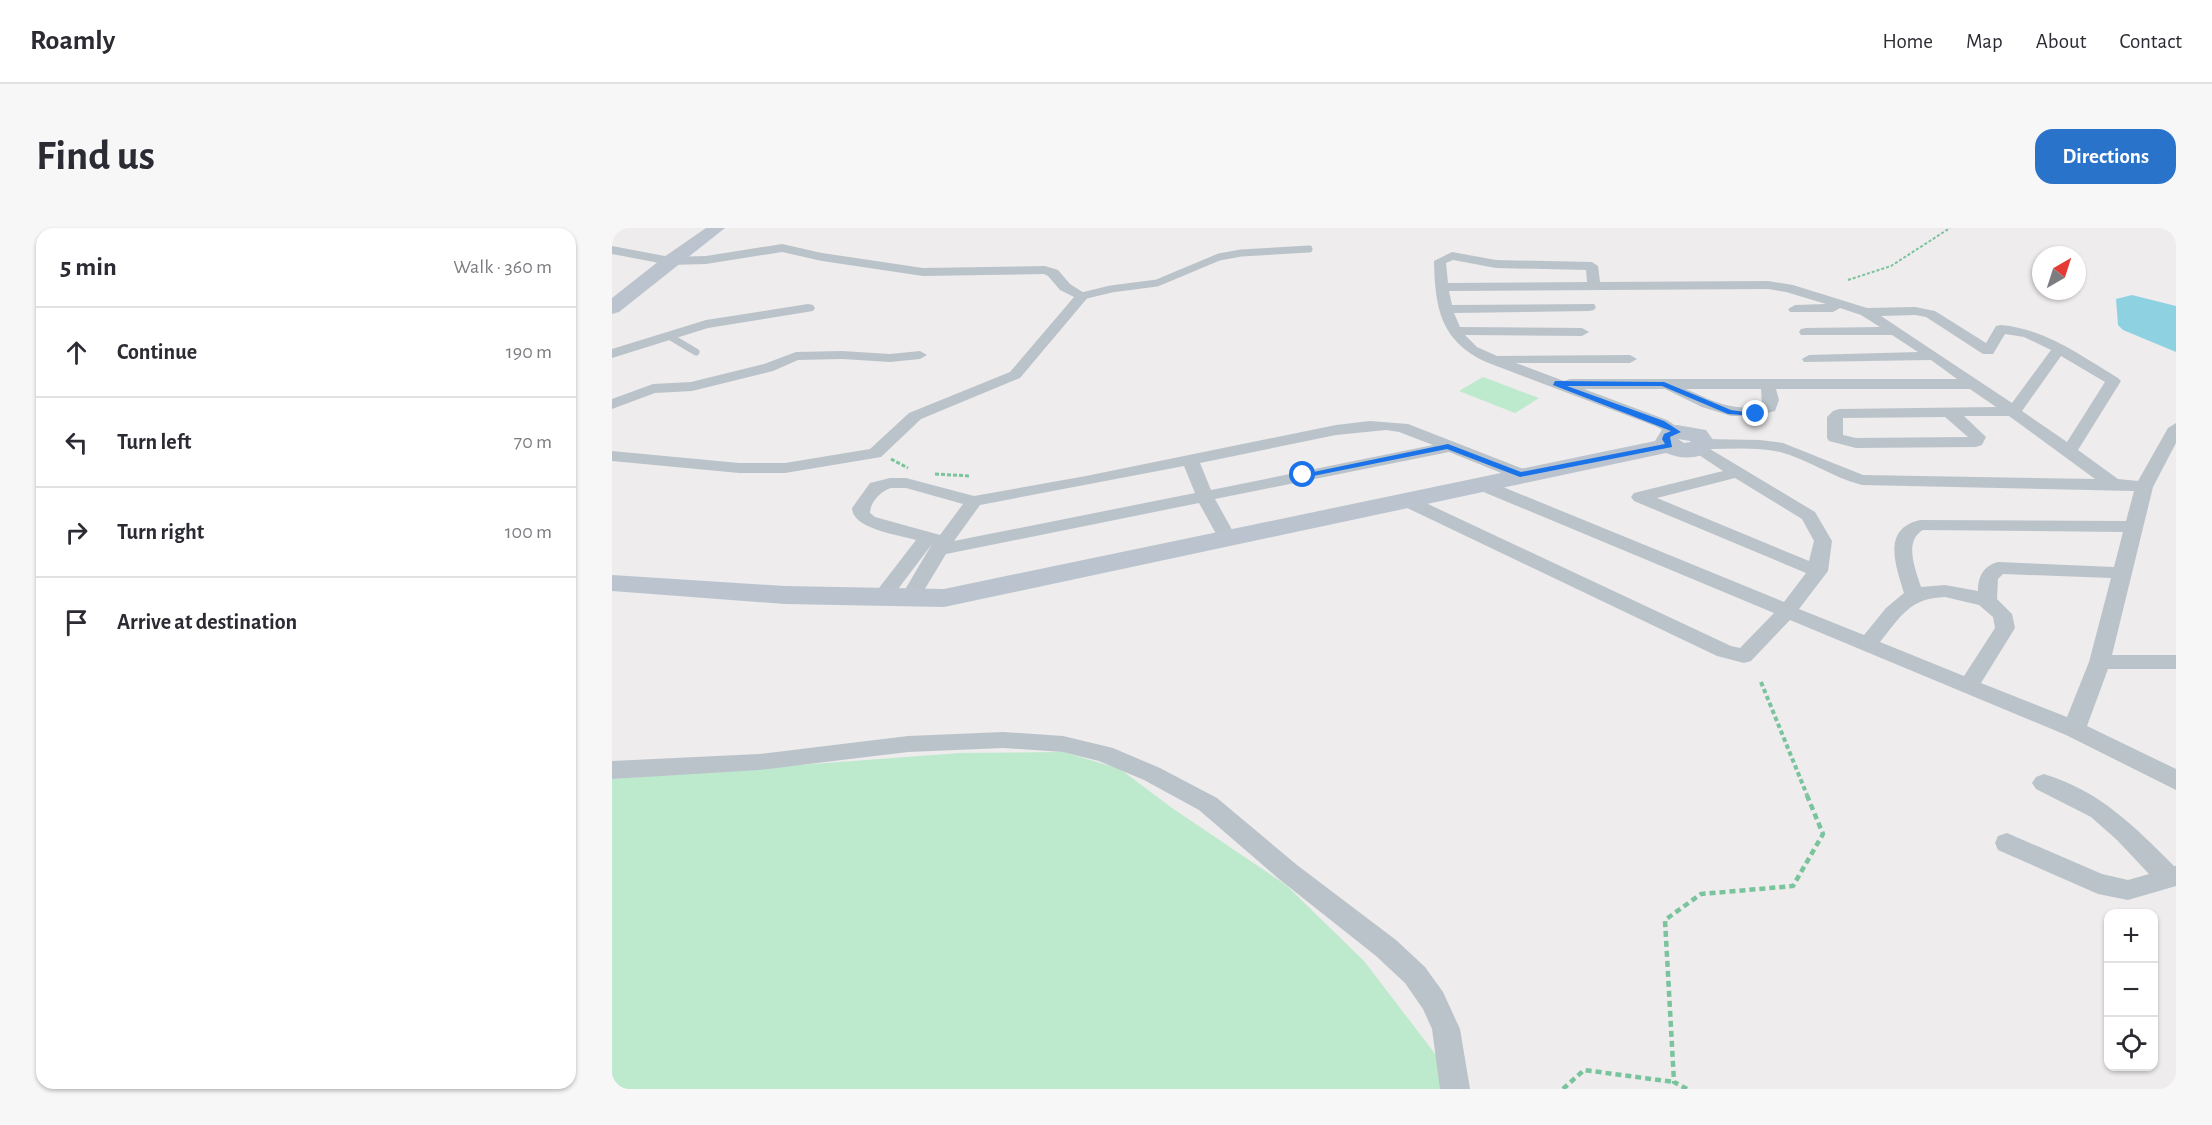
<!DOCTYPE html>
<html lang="en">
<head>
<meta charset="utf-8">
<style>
  :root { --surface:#fff; --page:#f7f7f7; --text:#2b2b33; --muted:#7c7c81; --line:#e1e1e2; --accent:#2a73ca }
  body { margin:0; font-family:"Alegreya Sans",sans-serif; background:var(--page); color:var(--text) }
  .controls { position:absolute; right:18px; bottom:18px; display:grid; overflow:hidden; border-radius:12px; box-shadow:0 2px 4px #0004 }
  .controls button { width:54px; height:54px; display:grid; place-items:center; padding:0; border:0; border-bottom:2px solid var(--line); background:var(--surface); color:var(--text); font:30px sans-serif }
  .compass { position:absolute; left:1420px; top:18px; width:54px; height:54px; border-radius:50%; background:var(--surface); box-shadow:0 2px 4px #0004; rotate:39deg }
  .stop { position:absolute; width:18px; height:18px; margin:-14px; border:4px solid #1a73e8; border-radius:50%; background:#fff }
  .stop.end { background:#1a73e8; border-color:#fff; box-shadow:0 2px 6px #0008 }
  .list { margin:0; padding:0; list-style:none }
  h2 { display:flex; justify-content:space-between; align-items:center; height:78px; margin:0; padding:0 24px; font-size:26px }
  h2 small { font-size:20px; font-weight:400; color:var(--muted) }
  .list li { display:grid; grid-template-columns:39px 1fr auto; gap:18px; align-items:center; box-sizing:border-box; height:90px; padding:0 24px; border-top:2px solid var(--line) }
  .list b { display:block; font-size:22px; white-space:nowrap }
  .list em { font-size:20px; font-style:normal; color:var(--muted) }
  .icon { flex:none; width:33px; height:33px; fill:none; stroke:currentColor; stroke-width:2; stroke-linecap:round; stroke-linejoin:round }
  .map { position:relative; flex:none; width:1564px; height:861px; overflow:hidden; border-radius:18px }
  header { display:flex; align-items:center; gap:36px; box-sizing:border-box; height:84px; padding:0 30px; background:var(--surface); border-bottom:2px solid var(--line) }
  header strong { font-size:28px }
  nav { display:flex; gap:33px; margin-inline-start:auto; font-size:21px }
  .intro { display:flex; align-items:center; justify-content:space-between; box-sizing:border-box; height:144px; padding:0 36px }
  h1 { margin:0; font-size:42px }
  .button { padding:15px 27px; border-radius:18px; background:var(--accent); color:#fff; font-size:21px; font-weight:700 }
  main { display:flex; gap:36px; padding:0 36px }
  aside { flex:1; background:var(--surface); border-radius:18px; box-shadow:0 2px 4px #0004 }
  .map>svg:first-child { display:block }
</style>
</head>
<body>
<header>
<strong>Roamly</strong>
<nav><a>Home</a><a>Map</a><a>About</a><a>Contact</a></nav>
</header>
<div class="intro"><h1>Find us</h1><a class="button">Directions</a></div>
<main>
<aside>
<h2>5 min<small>Walk · 360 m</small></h2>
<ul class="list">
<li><svg class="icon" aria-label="ahead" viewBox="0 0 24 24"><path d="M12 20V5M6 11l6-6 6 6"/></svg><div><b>Continue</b></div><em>190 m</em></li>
<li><svg class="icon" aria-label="left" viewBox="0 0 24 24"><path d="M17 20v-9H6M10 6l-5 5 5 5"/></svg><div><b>Turn left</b></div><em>70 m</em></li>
<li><svg class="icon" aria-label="right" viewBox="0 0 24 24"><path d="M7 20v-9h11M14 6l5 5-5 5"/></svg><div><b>Turn right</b></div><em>100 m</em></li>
<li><svg class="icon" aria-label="arrive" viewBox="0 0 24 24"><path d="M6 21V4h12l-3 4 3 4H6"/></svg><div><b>Arrive at destination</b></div></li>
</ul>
</aside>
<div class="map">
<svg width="1564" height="861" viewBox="0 0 1564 861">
  <rect width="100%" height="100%" fill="#eeecec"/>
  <path fill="#bde9cd" d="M871,149L927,170L903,185L847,163Z
    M452,524L508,541L560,580L674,657L752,733L850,861H0V551L348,525Z"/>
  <path fill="#8ed2e2" d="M1520,67L1564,78V124L1511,102L1506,97L1504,71Z"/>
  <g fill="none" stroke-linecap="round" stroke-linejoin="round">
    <path stroke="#79c39d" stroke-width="2" stroke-dasharray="3 2" stroke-linecap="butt" d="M1236,52L1279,38L1338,0"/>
    <path stroke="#79c39d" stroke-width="3" stroke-dasharray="4 2" stroke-linecap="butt" d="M279,231L296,240
      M323,246L358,248"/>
    <path stroke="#79c39d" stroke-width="4" stroke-dasharray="4.5 3" stroke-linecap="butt" d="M1149,454L1195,567"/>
    <path stroke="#79c39d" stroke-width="4.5" stroke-dasharray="6 4" stroke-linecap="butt" d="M951,861L972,842L1062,854
      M1075,861L1062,854L1053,692L1089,666L1181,658L1211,606L1194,565"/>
    <path stroke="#bbc3ca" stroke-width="7" d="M470,68L499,61L545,55L607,29L629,25L697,21
      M57,108L84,124"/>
    <path fill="#bbc3ca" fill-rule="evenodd" d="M170,16L210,25L311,40L433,38L446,42L458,56L477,68L408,150L309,191L269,229L173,245H127L0,233V223L127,235H173L258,221L297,185L398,144L462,69L448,62L436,48L432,46L311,48L210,33L170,24L94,36L58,37L0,26V18L58,29L94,28Z
      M840,24L884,32L980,34L986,38L988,54L1156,53L1181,57L1255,80L1303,79L1323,83L1374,115L1384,98L1389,97C1434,101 1469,128 1506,150L1509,153L1466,222L1506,251L1526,253L1556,200L1564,195V215L1541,259L1500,427H1564V441H1496L1475,498L1564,541V562L1454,507L1178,392L1139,433L1132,435L1105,428L789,277L786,273L789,269H801L1119,418L1128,420L1162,385L862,260L859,256L862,252H874L1172,374L1194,345L1022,273L1019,269L1022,265L1111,243L1078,221L1086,213L1092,211L1148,212L1171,215L1251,247L1483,251L1397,188H1352L1374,209L1370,217L1364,219L1244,220L1217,213L1215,210V189L1221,183L1227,181L1384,179L1358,161H1164L1167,172L1163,183L1144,188H1119L1090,179L1053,161H972L1055,192L1073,204L1065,209L1043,198L874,134C828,113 823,79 822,33ZM841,32L884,40L974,42L975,54L836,55L834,35ZM1156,61L1174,64L1214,76L1183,77L1176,81L1178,84H1221L1228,80L1249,87L1268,99L1194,100L1189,101L1187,104L1189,107H1280L1306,124L1197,127L1190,131L1192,134L1319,132L1345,151H958L952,153L904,135H1018L1025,131L1018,127L885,128L865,119L853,107L970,108L977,104L970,100L848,99L842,85L977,83L982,82L984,79L982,76L840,77L837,63ZM1303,87L1314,89L1371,126H1381L1393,106L1412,109L1439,122L1400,175L1269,88ZM1449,128L1493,154L1455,214L1410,183ZM1074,161H1149L1150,177C1122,185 1099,172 1074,161ZM1333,189L1356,209L1244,210L1231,207V190ZM1098,221C1121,221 1145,219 1168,224C1196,231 1221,250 1250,257L1522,263L1514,293L1308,292C1269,301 1284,338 1292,365L1274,380L1252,407L1187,381L1216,343L1220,313L1203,284ZM1123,250L1190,291L1202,313L1197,333L1045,270ZM1311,302L1511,304L1502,339L1386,334C1371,338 1366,349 1366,363L1333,357L1309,359C1304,343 1291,313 1311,302ZM1391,346L1499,350L1477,434L1455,489L1369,455L1403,400L1400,386L1385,371L1386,351ZM1333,369L1367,377L1381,389L1383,400L1352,448L1268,414C1289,388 1298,370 1333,369Z
      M196,76L201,77L203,80L201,83L96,100L0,130V121L94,92Z
      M230,123L278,126L308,123L315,127L308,131L278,134L230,131L186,132L161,143L80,163L43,165L0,181V171L41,156L79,154L152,136L184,124Z
      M758,193L796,196L914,242L917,246L914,250H902L837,224L603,271L624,309L622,313H608L587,275L334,326L305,374H291L288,370L320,316L277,373H263L260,369L304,312C287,307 240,301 240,280L258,255L278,250H294L362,268L474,248L724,197ZM774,202L787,204L821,217L599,262L588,235L724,207ZM572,238L583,265L342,313L368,277ZM279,260H294L351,276L328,307L263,289L258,285C258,274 269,263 279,260Z
      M391,504L451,508L501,520L548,540L605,570L685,637L784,712L813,739L831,764L848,801L858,861H828L820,801L811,781L793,755L764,728L667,651L587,582L532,552L487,533L451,524L391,520L296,524L147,542L0,551V533L147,526L296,508Z
      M1432,546C1488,563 1522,598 1562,638H1564V658L1516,672L1486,666L1386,622L1383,615L1386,608L1395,605L1490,646L1516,652L1537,646L1505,612L1479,589L1424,561L1420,555L1424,549Z"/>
    <path fill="#bbc4ce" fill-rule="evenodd" d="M94,0H113L7,84L0,86V70L52,29Z
      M1065,197L1094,202L1104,216C1093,232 1070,232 1054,225L332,379L173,376L0,363V347L173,358L332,361L1043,213L1051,200ZM1066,211L1078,213L1079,214L1072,215Z"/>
  </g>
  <path fill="#1a73e8" d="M943,153L1052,154L1119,182L1147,186L1144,188L1116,186L1050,158H955L1052,193L1069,204L1058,209L1060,219L908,249L835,221L691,250L687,247L836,216L909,244L1053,216L1050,211L1052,206L1059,203L941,157Z"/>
</svg>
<div class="controls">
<button>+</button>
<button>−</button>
<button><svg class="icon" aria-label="locate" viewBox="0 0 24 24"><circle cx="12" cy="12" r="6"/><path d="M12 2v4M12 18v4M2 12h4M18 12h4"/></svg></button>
</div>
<svg class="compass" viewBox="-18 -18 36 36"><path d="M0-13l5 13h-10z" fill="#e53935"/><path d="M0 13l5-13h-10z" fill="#7c7c81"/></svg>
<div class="stop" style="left:691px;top:247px"></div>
<div class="stop end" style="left:1144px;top:186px"></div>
</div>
</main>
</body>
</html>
